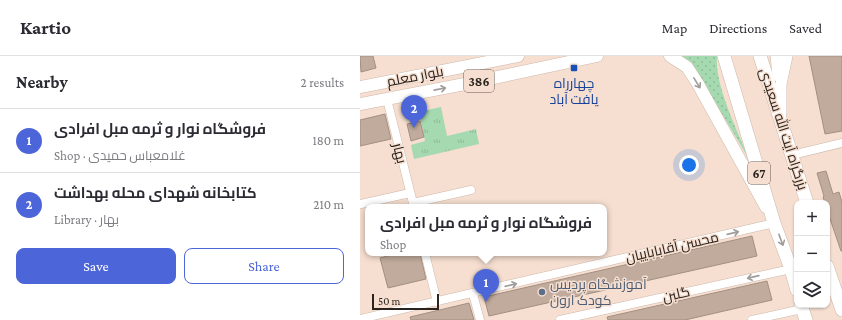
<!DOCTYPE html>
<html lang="en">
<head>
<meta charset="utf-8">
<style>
  :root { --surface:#fff; --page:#f2f2f3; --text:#2b2b33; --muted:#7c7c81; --line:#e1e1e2; --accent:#4c66da }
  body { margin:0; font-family:"Crimson Pro",Cairo,serif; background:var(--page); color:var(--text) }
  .controls { position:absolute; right:12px; bottom:12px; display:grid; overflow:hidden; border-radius:8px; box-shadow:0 1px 3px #0004 }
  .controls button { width:36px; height:36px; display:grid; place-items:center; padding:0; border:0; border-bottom:1px solid var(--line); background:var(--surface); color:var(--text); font:20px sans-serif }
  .scale { position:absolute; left:12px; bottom:10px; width:67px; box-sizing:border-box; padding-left:4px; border:2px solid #2b231e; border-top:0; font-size:11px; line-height:14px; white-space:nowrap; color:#2b231e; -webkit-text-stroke:3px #f6dfd0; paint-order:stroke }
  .you { position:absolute; left:329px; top:109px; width:14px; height:14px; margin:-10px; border:3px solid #fff; border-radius:50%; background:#1a73e8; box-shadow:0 0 0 6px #1a73e833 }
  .badge { display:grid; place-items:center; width:26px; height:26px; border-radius:50%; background:var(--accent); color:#fff; font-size:13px; font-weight:700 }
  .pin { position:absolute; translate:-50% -33px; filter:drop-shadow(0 1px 2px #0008) }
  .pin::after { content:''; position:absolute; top:21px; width:14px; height:12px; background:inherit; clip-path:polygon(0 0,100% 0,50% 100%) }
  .popup { position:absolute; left:5px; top:148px; width:242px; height:52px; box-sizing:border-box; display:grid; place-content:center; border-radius:8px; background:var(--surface); filter:drop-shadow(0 1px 3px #0005); font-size:13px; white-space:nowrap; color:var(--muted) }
  .popup b { font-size:15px; color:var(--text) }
  .popup::after { content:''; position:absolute; left:50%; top:100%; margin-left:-8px; border:8px solid transparent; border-top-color:var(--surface) }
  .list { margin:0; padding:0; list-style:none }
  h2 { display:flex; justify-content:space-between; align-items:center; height:52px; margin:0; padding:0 16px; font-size:17px }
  h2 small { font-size:13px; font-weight:400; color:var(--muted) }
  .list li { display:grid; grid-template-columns:26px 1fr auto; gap:12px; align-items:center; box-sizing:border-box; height:64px; padding:0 16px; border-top:1px solid var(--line) }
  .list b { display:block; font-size:15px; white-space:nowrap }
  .list p { margin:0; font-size:13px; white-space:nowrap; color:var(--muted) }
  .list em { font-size:13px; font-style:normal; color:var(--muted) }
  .actions { display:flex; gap:8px; padding:12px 16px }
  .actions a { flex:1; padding:9px 0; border:1px solid var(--accent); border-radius:8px; text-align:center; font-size:14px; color:var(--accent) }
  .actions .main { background:var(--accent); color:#fff }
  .icon { flex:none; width:22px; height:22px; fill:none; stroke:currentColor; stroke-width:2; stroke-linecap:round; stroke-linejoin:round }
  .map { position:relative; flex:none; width:482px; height:264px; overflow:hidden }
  header { display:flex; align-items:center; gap:24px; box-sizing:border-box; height:56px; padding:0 20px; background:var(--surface); border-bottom:1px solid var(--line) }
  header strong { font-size:19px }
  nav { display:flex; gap:22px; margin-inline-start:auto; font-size:14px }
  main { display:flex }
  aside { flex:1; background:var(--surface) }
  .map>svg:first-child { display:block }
</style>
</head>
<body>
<header>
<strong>Kartio</strong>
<nav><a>Map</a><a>Directions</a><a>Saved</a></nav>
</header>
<main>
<aside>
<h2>Nearby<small>2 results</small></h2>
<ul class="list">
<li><span class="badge">1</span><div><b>فروشگاه نوار و ثرمه مبل افرادی</b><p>Shop · غلامعباس حمیدی</p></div><em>180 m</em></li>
<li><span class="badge">2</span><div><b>کتابخانه شهدای محله بهداشت</b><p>Library · بهار</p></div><em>210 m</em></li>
</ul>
<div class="actions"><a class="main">Save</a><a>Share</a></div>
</aside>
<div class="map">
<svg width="482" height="264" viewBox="0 0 482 264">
  <defs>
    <pattern id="grass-dots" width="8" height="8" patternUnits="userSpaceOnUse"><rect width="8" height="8" fill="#a5d9af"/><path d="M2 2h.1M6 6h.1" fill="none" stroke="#8eba96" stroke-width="1.8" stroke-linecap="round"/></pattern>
    <pattern id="park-tufts" width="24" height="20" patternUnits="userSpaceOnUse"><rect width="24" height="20" fill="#a5d9af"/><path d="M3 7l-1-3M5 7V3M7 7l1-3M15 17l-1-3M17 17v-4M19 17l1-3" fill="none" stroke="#8eba96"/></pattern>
  </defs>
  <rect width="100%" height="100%" fill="#f6dfd0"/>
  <path fill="url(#grass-dots)" d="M322,0H357C354,28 378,76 389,103L334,11Z"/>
  <path fill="url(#park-tufts)" d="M81,51L87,80L116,73L119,88L54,103L51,89L65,85L59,56Z"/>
  <path fill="#c0ab9c" stroke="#a38f81" d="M0,0H13L16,12L1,16Z
    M449,0H482V75L465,78Z
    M25,58L31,83L0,90V64Z
    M60,65L64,81L51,85L47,68Z
    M466,115L473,138L479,136L482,146V195H481L467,154V147H465L463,141L464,140L457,117Z
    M392,180L397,200L129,260L124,241Z
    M39,197H60L66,223L28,232L20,202Z
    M407,225L412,244L325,264H248L247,261Z
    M109,247L114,264H51L50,261Z"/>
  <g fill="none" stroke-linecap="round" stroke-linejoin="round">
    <g stroke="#cdb8a9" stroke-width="9">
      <path id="minor" d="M27,43L54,151
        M432,99L482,87
        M53,147L111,134
        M1,148L50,137
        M65,197L77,246
        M113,238L120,264
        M0,263L414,167
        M200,264L431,213
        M392,264L442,253"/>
    </g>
    <g stroke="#cdb8a9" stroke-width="12">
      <path id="secondary" d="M416,0L418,20
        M421,58V28L427,0"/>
    </g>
    <g stroke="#cdb8a9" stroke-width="13">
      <path id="primary" d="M310,0L327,11L338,28L406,151
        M0,31L158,0
        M0,48L110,27L237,0"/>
    </g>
    <g stroke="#cdb8a9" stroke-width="14">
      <path id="trunk" d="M364,0L414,167L431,213L437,234
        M400,0L447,147
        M467,210L482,254
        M441,249L446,264"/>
    </g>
    <use href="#minor" stroke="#fff" stroke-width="8"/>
    <use href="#secondary" stroke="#fff" stroke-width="11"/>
    <use href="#primary" stroke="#fff" stroke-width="12"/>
    <use href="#trunk" stroke="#fff" stroke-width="13"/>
  </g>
  <defs><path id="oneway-shaft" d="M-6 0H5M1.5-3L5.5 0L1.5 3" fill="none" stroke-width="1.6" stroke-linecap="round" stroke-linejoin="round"/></defs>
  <g stroke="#a09c9a">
    <use href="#oneway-shaft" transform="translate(337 27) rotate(58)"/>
    <use href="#oneway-shaft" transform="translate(80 33) rotate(-11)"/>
    <use href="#oneway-shaft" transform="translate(373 177) rotate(-13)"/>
    <use href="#oneway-shaft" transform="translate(421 184) rotate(70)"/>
    <use href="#oneway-shaft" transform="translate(393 221) rotate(167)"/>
    <use href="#oneway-shaft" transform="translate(151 229) rotate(-13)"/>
  </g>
  <rect fill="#1a4fb4" stroke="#f6dfd0" stroke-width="1.5" x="210" y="8" width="8" height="8" rx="2"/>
  <circle fill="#5c6f8a" stroke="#f6dfd0" stroke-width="1.5" cx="182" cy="236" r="4"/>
  <g text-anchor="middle" stroke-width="3" stroke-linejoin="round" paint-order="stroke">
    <g fill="#f6dfd0" stroke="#685b53" stroke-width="1">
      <rect x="104" y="14" width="30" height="22" rx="3"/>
      <rect x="388" y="106" width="22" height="22" rx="3"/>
    </g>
    <g font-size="13" font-weight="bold" fill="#2b231e">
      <text x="119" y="30">386</text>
      <text x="399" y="122">67</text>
    </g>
    <g font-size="14" fill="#2b231e" stroke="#f6dfd0">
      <text transform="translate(55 20) rotate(-11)" y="5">بلوار معلم</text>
      <text transform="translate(424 73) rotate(72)" y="5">بزرگراه آیت الله سعیدی</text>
      <text transform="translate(40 97) rotate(76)" y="5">بهار</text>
      <text transform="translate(312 191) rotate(-13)" y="5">محسن آقاباباییان</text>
      <text transform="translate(316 238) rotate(-13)" y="5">گلبن</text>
    </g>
    <g font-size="14" fill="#164399" stroke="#f6dfd0">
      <text x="214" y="32">چهارراه<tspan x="214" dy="16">یافت آباد</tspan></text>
    </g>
    <g font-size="14" fill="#4e5e75" stroke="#f6dfd0" text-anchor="start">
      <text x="190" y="233">آموزشگاه پردیس<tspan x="190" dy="16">کودک ارون</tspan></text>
    </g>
  </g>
</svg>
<div class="controls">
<button>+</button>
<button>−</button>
<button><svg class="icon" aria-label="layers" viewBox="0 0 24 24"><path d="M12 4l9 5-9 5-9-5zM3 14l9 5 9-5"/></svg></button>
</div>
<div class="scale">50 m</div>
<div class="you"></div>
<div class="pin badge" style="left:126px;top:246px">1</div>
<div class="popup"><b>فروشگاه نوار و ثرمه مبل افرادی</b>Shop</div>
<div class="pin badge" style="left:54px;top:72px">2</div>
</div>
</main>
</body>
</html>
